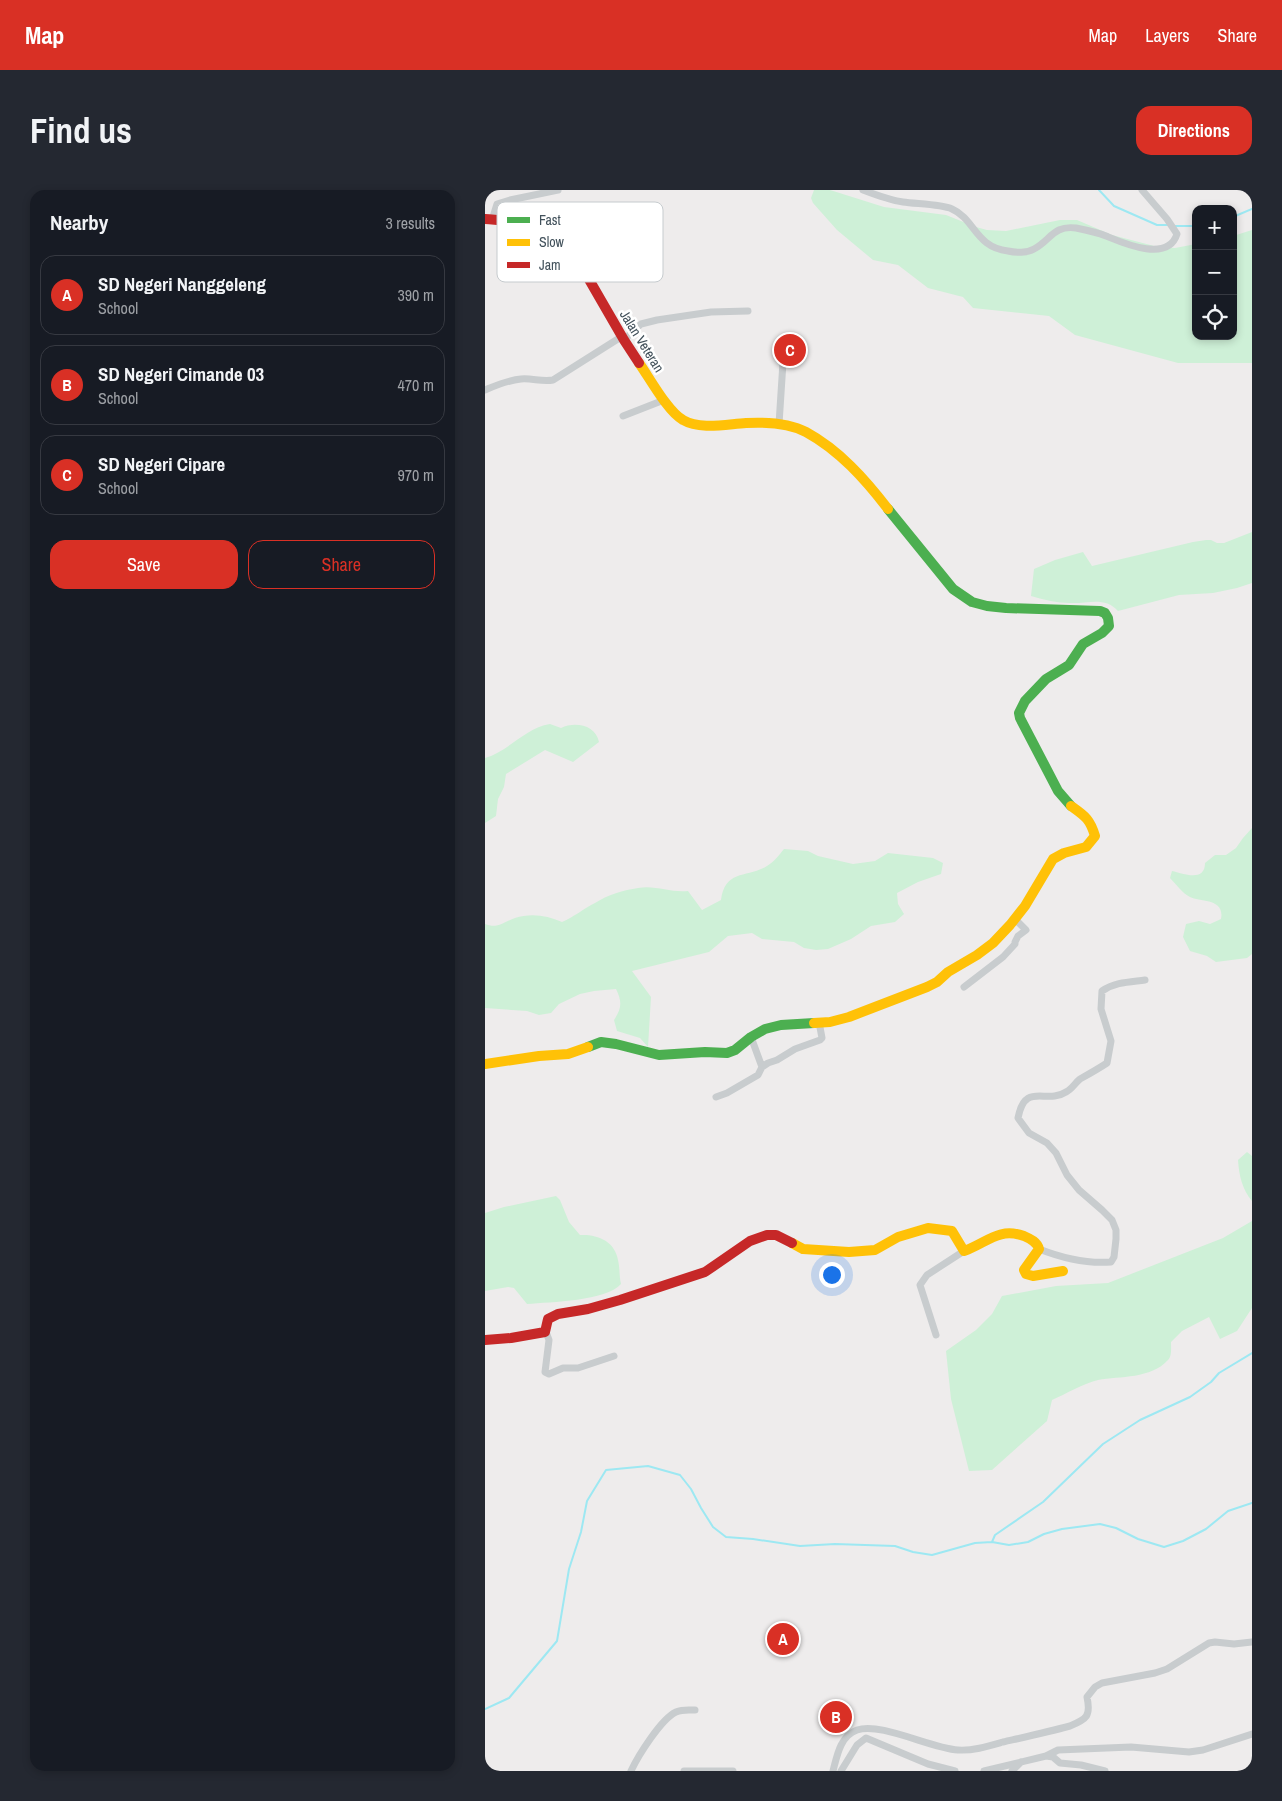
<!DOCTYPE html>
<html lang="en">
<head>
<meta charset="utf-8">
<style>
  :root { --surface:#171b24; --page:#242831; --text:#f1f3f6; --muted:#9ea1a6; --line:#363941; --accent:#d93025 }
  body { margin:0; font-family:"Archivo Narrow",sans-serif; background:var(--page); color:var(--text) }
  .controls { position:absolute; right:15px; top:15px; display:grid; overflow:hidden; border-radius:10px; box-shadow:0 2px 8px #0003 }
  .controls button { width:45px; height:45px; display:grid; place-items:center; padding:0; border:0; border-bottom:1px solid var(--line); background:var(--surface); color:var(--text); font:25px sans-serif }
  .you { position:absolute; left:346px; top:1084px; width:18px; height:18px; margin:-12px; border:4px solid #fff; border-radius:50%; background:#1a73e8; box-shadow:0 0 0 8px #1a73e833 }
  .badge { display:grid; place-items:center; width:32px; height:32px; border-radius:50%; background:var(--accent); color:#fff; font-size:16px; font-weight:700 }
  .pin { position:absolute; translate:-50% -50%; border:2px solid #fff; box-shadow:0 1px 5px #0006 }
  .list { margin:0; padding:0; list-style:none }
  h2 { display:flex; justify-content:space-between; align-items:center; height:65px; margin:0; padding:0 20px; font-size:21px }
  h2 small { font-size:16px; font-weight:400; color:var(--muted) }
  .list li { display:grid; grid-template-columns:32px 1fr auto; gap:15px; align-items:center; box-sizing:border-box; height:80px; margin:0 10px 10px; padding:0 10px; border:1px solid var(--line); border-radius:15px }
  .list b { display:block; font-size:19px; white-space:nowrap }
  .list p { margin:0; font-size:16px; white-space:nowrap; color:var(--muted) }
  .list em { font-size:16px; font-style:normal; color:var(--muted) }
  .actions { display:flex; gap:10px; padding:15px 20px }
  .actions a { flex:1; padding:11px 0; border:1px solid var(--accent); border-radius:15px; text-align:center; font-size:18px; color:var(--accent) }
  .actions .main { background:var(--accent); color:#fff }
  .icon { flex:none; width:28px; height:28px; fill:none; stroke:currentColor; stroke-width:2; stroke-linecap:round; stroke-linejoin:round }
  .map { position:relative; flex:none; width:767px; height:1581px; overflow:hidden; border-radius:15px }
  header { display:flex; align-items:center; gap:30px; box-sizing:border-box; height:70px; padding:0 25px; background:var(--accent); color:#fff }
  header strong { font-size:24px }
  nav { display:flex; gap:28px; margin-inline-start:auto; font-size:18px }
  .intro { display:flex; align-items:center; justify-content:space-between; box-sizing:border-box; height:120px; padding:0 30px }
  h1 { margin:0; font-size:35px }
  .button { padding:12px 22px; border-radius:15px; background:var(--accent); color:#fff; font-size:18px; font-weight:700 }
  main { display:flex; gap:30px; padding:0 30px }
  aside { flex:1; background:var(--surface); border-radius:15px; box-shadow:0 2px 8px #0003 }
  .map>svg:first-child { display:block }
</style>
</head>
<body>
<header>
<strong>Map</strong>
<nav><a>Map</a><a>Layers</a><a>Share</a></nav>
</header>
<div class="intro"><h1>Find us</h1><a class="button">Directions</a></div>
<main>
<aside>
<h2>Nearby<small>3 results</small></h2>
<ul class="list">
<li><span class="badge">A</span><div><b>SD Negeri Nanggeleng</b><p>School</p></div><em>390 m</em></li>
<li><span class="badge">B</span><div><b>SD Negeri Cimande 03</b><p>School</p></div><em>470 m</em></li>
<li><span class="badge">C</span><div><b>SD Negeri Cipare</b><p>School</p></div><em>970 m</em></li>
</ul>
<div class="actions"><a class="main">Save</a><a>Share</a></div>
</aside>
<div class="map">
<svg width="767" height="1581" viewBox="0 0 767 1581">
  <rect width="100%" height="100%" fill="#eeecec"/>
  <path fill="#cef0d7" d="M329,0H345L399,17L461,25L491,37L502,40L521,41L575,30H592L627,45L673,57L690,58L711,54V146H748V46L767,40V173H693L590,145L564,126L488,118L478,107L443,98L413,75L388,70L352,40L328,13L326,8Z
    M767,342V393L752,398L728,403L694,405L633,421C620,406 602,414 585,413C572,413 559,410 546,406L549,379L570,370L598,362L607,376L708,352L721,350H726L732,353H739Z
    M65,534L76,538C90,531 111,535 114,552L88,572L60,560L21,584L19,597L13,609L11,626L0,633V568C24,561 40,538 65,534Z
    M767,638V764L762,768L731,772L722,766L705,761L698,747L701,734L714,731L725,734L736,729C740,708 715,712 705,707C697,703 691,694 685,688L687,681C699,684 720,692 720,673L730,665H741L751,658L758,648Z
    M299,659L323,661L333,666L368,674L390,671L403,663L448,668L458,673L456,684L433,692L412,703L413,714L419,724L410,732L386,736L366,749L343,759L331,760L319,758L309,752L277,749L267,743L243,746L224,762L147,781L166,807L163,857L155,848L132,841L129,830C137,818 137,811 131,799L109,801L95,804L74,814L66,823L54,825L42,821L0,818V734C13,739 18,732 30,728C45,723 62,725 77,732C89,727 98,719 110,713C122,705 139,700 153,698C171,695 186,703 203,701L217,720L236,710C240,679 262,688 282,676C289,672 294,665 299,659Z
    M762,962L767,966V1011C757,999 754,985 753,970Z
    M71,1006L75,1010L84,1032L95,1045C112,1044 130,1051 133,1070C135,1078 134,1086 136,1094C121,1111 66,1112 42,1114L29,1098L23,1097L0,1101V1023L19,1017Z
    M767,1031V1118L752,1141L735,1149L724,1127L697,1141L686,1152C686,1158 687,1166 683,1170C666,1189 635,1186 613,1190C597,1194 581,1204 567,1210L562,1231L507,1280L484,1281L466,1209L461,1161L491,1140L507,1124L517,1106L571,1096L623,1093L738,1048Z"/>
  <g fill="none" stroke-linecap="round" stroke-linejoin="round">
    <path stroke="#9de8f2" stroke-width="2" d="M614,0L629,16L672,35H683
      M748,27L767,19
      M688,36H711
      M507,1352L510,1345L558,1312L618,1254L655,1230L705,1207L726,1192L734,1183L767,1163
      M0,1519L24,1508L72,1451L84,1379L96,1342L102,1311L121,1280L163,1276L195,1285L206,1299L216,1318L228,1337L241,1347L268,1349L315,1356L350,1354L410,1356L428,1362L447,1365L490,1353L507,1352L524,1355L543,1352L559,1344L577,1339L615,1334L631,1338L653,1349L679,1357L698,1351L721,1339L743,1321L767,1313"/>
    <path stroke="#c8ccce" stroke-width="7" d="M378,0C391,5 404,10 418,12C431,14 456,14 467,19C490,29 490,57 523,61C531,63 542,63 549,59C566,50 568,35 591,38C601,40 611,42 621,46C638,53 683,73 692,44L682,29L657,0
      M7,30L12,14L25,10L73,0
      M139,150L156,134L172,130L226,122L263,121
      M0,200C12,195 23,190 36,189C47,188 57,192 68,190L136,147
      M138,226L179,210
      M294,234L299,157
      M479,797L518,767L530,754V752L533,746L541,740L530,729
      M266,847L277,877
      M231,907L242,903L273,885L277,877L283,873L292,870L310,859L335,850L337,848L334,832
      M554,1059C577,1068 601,1074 626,1072L629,1067L631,1049V1040L627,1030L617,1020L594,1000L582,985L571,963L562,953L544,943L533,928C540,891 561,915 581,902C587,899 590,893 595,889C604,884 613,879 622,873L626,851L616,819L617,801C630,792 645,792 660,790
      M61,1142L64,1150L60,1182L64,1184L78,1178H93L129,1166
      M451,1145L435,1095L442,1085L479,1061
      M561,1566L568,1567L575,1573L596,1575L620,1581
      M146,1581C153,1566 176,1529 191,1522C198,1519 203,1520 210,1520
      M199,1581H248
      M348,1581C352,1566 355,1546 372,1540C396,1532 445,1558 473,1560C488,1561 504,1556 518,1552C540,1547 563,1542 585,1536C602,1529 606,1526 602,1507L610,1497L617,1493L670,1483L682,1479L724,1453L730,1452L749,1454L767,1452
      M356,1581L372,1555L381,1548L443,1574L470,1581
      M499,1581L561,1566L573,1560L646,1557L704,1562L718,1560L767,1544
      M527,1581L536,1572"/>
    <path stroke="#4caf50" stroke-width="10" d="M403,319L468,399L487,412L502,416L521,418L615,421L620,423L623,428L624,436L617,443L598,454L584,475L561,489L540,511L534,523L535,528L573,601L586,616
      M103,857L116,852L131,854L174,865L220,862L242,863L250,860L266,847L280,839L296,835L329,833"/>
    <path stroke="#ffc107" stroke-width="10" d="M154,173C164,187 183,222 198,230C215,240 242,234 261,233C280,232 304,233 321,242C354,260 380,289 403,319
      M329,833L345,832L364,827L442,797L452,792L463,782L492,765L508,753L525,735L540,716L568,669L579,663L601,657L610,646C605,629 600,626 586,616
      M0,874L54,866L83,864L103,857
      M307,1053L318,1059L364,1062L390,1060L413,1047L443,1038L467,1041L479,1061C502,1053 513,1037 539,1046C546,1049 552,1052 554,1059L539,1080L541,1084L548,1086L578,1081"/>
    <path stroke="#c62828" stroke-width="10" d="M0,29C32,32 67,32 87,60L139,150L154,173
      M0,1150L26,1148L60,1142L63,1129L73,1124L103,1119L135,1110L220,1082L265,1051L282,1045H291L307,1053"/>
  </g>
  <g text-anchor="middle" stroke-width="5" stroke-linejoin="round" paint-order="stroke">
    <g font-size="14" fill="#42515b" stroke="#fff">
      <text transform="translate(157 151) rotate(58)" y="5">Jalan Veteran</text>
    </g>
  </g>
  <rect x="12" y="12" width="166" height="80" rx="8" fill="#fff" stroke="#c6cbce" stroke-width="1"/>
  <rect x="22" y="27" width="23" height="6" fill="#4caf50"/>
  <rect x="22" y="49" width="23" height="7" fill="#ffc107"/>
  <rect x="22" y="72" width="23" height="6" fill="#c62828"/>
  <g font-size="14" fill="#42515b">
    <text x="54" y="35">Fast</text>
    <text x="54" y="57">Slow</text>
    <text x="54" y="80">Jam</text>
  </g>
</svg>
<div class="controls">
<button>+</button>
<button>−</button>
<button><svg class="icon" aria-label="locate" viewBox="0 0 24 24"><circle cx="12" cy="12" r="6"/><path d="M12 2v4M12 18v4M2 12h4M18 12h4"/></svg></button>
</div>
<div class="you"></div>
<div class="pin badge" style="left:298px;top:1449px">A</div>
<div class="pin badge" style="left:351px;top:1527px">B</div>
<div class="pin badge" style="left:305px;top:160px">C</div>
</div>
</main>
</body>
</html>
